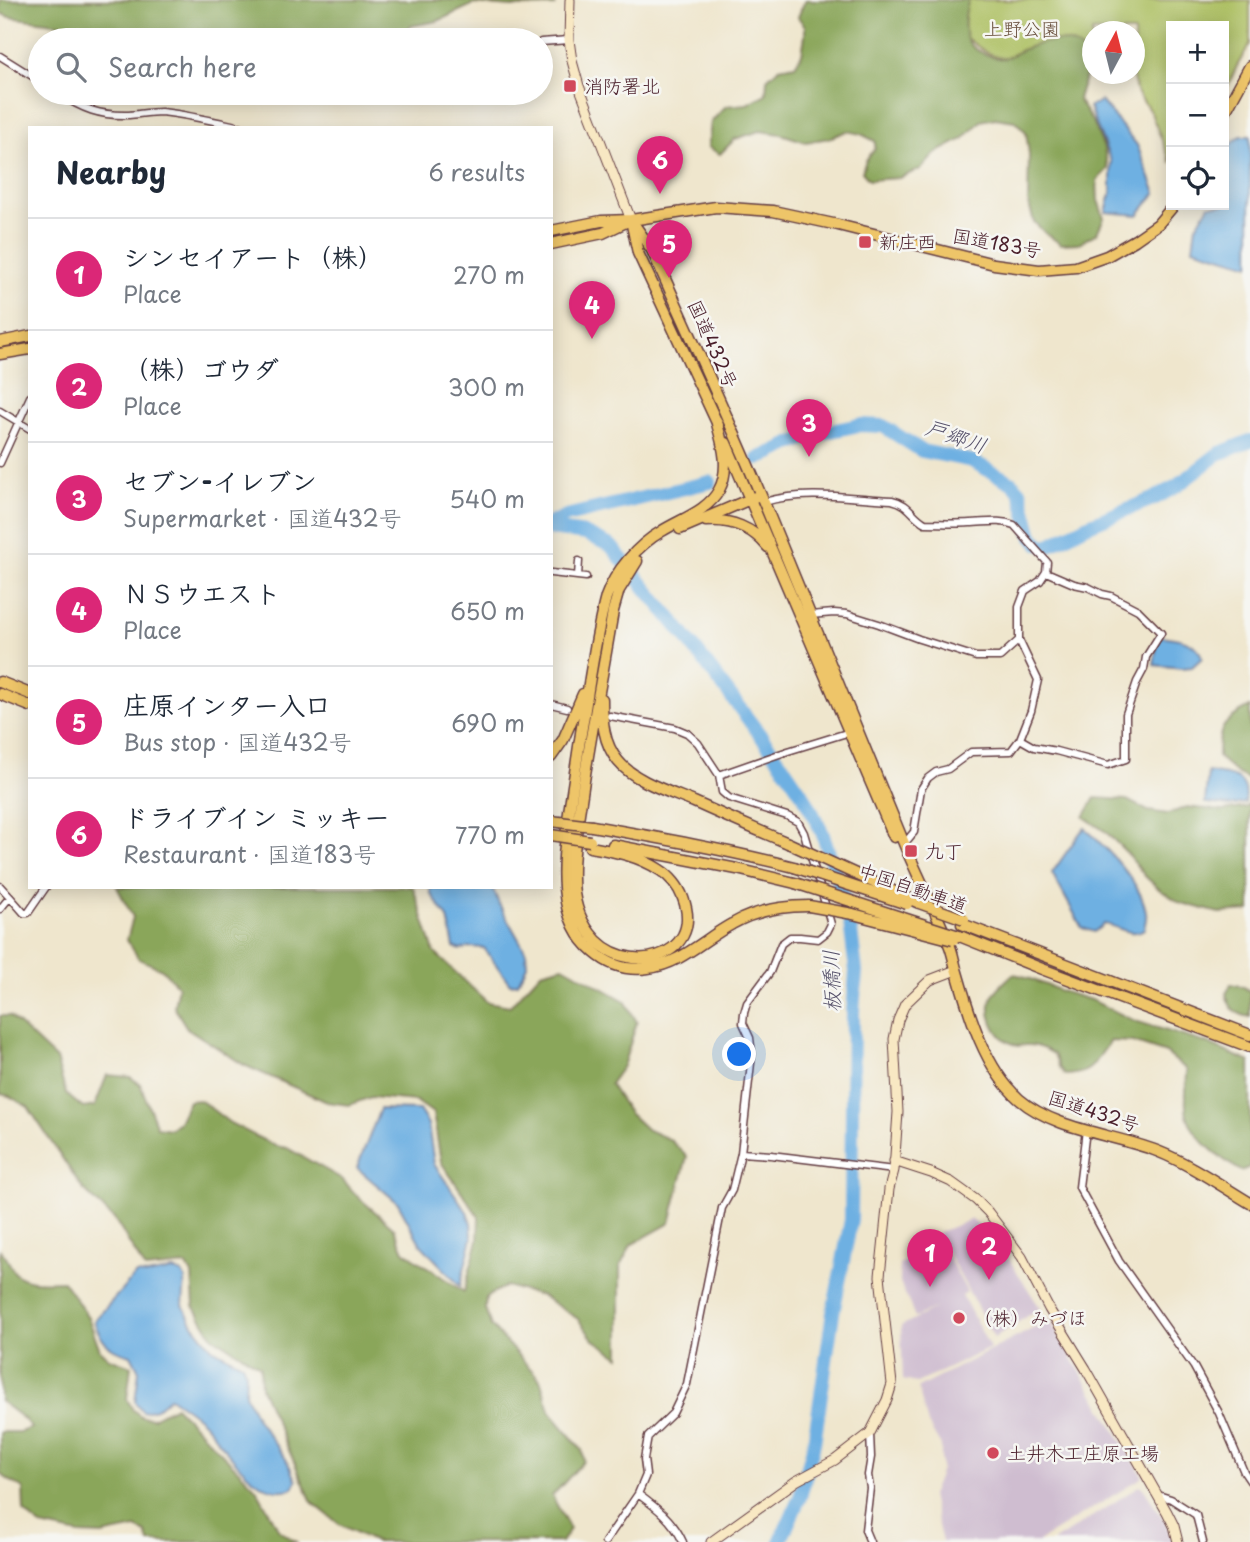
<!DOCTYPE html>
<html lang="en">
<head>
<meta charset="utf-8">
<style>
  :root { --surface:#fff; --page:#f6f6f7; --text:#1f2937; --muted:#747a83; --line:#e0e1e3; --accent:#db2777 }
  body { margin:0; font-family:"Playpen Sans","Klee One",sans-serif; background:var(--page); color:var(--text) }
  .controls { position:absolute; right:21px; top:21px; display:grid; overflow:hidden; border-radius:0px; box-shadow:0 4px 18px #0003 }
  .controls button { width:63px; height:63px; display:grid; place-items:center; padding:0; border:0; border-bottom:2px solid var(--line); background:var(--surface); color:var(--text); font:35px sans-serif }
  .compass { position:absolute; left:1082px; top:21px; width:63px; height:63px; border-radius:50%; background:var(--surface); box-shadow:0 4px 18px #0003; rotate:7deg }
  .you { position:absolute; left:740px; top:1055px; width:24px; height:24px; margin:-18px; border:5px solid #fff; border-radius:50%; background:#1a73e8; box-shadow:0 0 0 10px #1a73e833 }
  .badge { display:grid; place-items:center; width:46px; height:46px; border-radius:50%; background:var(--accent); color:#fff; font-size:23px; font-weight:700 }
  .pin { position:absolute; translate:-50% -58px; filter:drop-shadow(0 2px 4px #0008) }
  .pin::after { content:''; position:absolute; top:37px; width:24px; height:21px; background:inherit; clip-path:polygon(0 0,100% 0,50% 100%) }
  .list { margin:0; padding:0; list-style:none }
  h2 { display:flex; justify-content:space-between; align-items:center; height:91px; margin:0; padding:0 28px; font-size:30px }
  h2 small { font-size:23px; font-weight:400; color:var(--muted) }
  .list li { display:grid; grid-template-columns:46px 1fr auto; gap:21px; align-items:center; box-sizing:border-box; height:112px; padding:0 28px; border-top:2px solid var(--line) }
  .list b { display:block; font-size:26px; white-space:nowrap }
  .list p { margin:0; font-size:23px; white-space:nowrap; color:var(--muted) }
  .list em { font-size:23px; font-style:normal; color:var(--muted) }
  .icon { flex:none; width:38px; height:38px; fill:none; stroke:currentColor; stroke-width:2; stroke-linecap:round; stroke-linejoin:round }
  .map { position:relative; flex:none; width:1250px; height:1542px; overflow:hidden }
  .search { position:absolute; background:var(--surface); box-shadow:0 4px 18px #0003; left:28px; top:28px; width:525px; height:77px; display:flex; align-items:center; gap:18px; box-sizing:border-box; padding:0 24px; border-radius:38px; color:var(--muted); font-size:26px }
  .panel { position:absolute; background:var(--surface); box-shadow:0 4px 18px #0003; left:28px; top:126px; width:525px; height:763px; border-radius:0px }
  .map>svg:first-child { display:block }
</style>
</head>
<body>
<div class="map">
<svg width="1250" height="1542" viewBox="0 0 1250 1542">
  <rect width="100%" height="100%" fill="#f6f6f2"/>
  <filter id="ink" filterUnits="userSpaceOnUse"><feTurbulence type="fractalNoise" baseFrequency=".0143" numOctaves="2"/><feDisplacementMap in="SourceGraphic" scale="14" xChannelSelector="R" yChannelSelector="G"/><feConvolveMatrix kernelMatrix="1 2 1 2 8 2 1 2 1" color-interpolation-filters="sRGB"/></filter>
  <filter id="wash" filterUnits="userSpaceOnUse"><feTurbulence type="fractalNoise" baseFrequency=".00686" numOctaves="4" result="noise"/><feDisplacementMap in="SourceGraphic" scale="28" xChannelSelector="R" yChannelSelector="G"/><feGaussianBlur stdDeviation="1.57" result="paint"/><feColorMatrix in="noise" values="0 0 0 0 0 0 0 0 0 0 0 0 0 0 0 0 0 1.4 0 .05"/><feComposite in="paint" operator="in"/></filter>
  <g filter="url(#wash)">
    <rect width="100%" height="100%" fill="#efe6cd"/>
    <path fill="#cfbdd0" d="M972,1219L1000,1245L1040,1308L994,1338L937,1233Z
      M936,1234L967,1292L962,1295L990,1348L917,1383L903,1380L901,1326L938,1307L915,1317L900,1282L899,1264L925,1253L919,1241Z
      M1047,1316L1143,1477L1038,1542H942L931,1496L941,1470V1446L928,1424L918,1388L1040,1325Z
      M1141,1485L1166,1523L1173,1542H1053Z"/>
    <path fill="#adc064" stroke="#7c7048" stroke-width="2" d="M957,0H1250V44L1237,66L1224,94V26H1171V163L1151,113L1136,91L1132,74H1134V32H1092V51C1069,56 1020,63 998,57C985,53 974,44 964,36Z"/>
    <path fill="#8aa65a" stroke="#6a6242" stroke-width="2" d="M0,0H555V6L513,7L474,4L438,21L411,26L399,40L135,39L106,30L9,17L0,13Z
      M805,0H969C965,10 962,31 968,41C975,52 991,57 1004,59C1022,49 1056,33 1076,46C1082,50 1088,56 1088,63C1089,75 1080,88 1078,100L1094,124L1104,148L1108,169L1097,180L1098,200L1104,218L1097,233L1079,243L1061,244L1046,234L1034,222L1028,201L1029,154L1026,132L1015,121L995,118L981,121L963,139L936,153L921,169L899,178L869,180L862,172L866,160L875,149V141L861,134L847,131L829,138L806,142L781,134L760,131L735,139L720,154L708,147L711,122L726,106L747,104L766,94L767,79L779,68L795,65L802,54L805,35V26L798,17Z
      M1250,707V780L1236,773L1218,757C1218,727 1224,720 1250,707Z
      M1095,798L1127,800L1148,811L1168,814L1187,807L1223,811L1247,807L1250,803V911L1219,913L1181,903L1160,890L1145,876L1126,852L1106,832L1084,817Z
      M117,887H413L434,952L487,1002L510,1006L541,972L563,966L625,1001L637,1022L623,1066L610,1084L629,1113L646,1129L669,1139L687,1156L670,1223L631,1245L620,1267V1357L593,1339L578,1319L542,1296L506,1286L486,1297L485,1309L491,1326L540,1379L551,1413L582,1450L584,1461L552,1496L570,1529L561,1542H375L339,1524L312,1502L261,1388L260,1366L213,1337L194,1306L192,1274L186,1265L145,1269L115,1220L83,1189L28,1107L9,1096L0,1094V1016H10L56,1059L66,1094L83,1108L95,1106L107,1075L130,1077L140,1084L157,1127L170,1129L179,1122L189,1101L200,1100L230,1123L275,1146L287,1148L342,1179L358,1197L394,1228L404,1251L464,1292L478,1240L479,1217L441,1162L433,1113L416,1101L371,1097L349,1105L327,1102L244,1065L187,1028L174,1007L178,986L162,969L139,959L127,940L133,917Z
      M1013,974L1023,976L1064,992L1091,1000L1135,1021L1206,1043L1250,1062V1167L1241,1171C1221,1159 1194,1139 1187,1115C1184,1102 1187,1084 1187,1070L1166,1053L1133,1042L1111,1041C1093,1061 1096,1074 1065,1075L1059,1067L1054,1054C1042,1047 1033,1043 1018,1046C1014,1044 1007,1042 1003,1038C994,1030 987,1013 991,1001C994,990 1005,982 1013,974Z
      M1231,984L1244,987L1250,992V1017C1235,1014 1230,1009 1226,994Z
      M0,1250C6,1255 8,1262 13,1270C21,1285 47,1281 63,1281L88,1317L100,1350L109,1358L131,1366L127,1399L133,1410L142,1417L153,1418L175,1406L256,1488L279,1530L296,1542H149L146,1533L136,1528L102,1535L79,1534L41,1526L33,1520L24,1511L23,1489L0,1474V1432H20L31,1428L24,1419L0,1401Z"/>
    <path fill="#6eb0e2" stroke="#5c6886" stroke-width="2" d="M1101,101L1137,145L1156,193L1138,215L1106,212L1111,193V161L1089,107Z
      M1241,136H1250V265L1193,248L1196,226L1201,219L1209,205H1224C1224,181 1217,149 1241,136Z
      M1158,636C1175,637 1198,640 1202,658L1192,667L1182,668L1154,665Z
      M1208,772C1229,776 1250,774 1245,803L1229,806L1205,803Z
      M1085,828C1105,847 1143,884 1146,913C1147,918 1145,924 1144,929C1131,938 1118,926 1104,924L1094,932L1082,928L1052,873L1080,833Z
      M430,887H492L500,906L526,952L527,965L518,983L510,984L484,948L470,947L460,950L454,947L448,918L431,894Z
      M380,1109L419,1110L428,1124L434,1164L467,1212L471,1223L472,1238L460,1286L421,1245L398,1203L357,1168Z
      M173,1270L182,1273L185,1279L183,1305L193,1325L212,1348L242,1364L246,1373L245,1394L257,1419L286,1459L297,1481L293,1488C254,1503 224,1442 201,1420C193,1413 183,1406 174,1400L169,1398L156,1409L143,1412L135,1402L139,1371L131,1355C108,1349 102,1344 94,1321L136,1274L147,1275Z"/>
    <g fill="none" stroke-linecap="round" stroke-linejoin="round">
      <path stroke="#6eb0e2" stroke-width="14" d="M758,459L790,444L822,433L859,425L883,426L922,451L972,461L1012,483L1020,491L1032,536L1040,544L1048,546L1086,526L1155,498L1177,486L1218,454L1250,441
        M551,523L566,516L710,482
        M551,529L586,534L611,546L686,637L782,764L805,798L822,832L849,914L856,971L853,1011L851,1220L833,1313L814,1443L800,1497L780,1542"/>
    </g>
  </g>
  <g filter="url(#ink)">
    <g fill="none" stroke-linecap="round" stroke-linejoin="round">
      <g stroke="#633d43" stroke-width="9">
        <path id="street" d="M541,42L569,40
          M0,56L40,81
          M58,93C82,109 100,116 129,115C140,114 150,112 161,112C189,115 214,121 241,127
          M0,411L30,429
          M0,463L30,397
          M764,502C805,490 850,498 892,500C910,504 911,515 925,523C940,523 955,524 970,523C985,523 999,519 1014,525L1047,562L1046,572L1040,581L1025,591L1019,607V640L1038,680L1031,711L1020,739L1011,751L971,752L948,769L936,772L928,778L921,789L914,832L904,844
          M551,573L586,577
          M578,576L579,561
          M810,615L834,613L847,614L879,624L919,639L976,657H1000L1019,640
          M551,704L567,708
          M1020,739L1034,747L1056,751L1108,765L1126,759V714L1137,682L1144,669L1146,657L1161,633L1138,610L1111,596L1102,594L1088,587L1074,584L1046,572
          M719,775L788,751L850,732
          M0,886L10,897
          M0,909L10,897L24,913H28L46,887
          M1086,1130L1079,1187L1119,1261L1194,1367L1219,1413L1244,1472L1250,1481
          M741,1153L771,1155L894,1170
          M638,1494C657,1508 673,1520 683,1542
          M1158,1495L1171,1499L1196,1515L1203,1542
          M605,1542L638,1494L646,1475L644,1459L648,1437L673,1413L687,1384L722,1208L732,1190L741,1153L752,1054L750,1038L743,1023L744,1013L747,1003L770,972L781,944L790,937H800L818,939L827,932L831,924L804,833L798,822L787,816L729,798L722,792L719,775L698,743L687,733L675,728L610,716
          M870,1542L865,1530L870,1488L868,1475L871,1457L870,1433"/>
      </g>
      <g stroke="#633d43" stroke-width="11">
        <path id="secondary" d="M570,0L569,40L572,61L579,86L631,220
          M894,1161L931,1173L951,1182L976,1200L988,1212L1022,1257L1049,1309L1086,1369L1167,1512L1174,1526L1178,1542
          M711,1542L796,1481L835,1460L870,1433L887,1400L892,1384L880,1276L889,1189L894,1170L898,1112L894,1039L898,1020L905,1004L930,980L956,970"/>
      </g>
      <g stroke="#633d43" stroke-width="13">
        <path id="highway" d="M1224,114L1250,66
          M631,220L652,250C690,335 729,419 765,505C812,617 856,729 903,841C917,875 935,909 949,944C953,953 954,963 957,972C969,1014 985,1069 1019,1099C1055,1130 1113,1134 1157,1151C1190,1164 1220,1185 1250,1203
          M632,225L638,253L718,425
          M551,231L601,221L631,220L716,207L773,211L838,225L994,264L1039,270L1076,267L1107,256L1135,240L1158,224L1174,205
          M551,244L603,233L626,222
          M0,342L30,336
          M0,354L30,349
          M716,420C722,442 731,468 719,490C708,511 681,519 662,531C638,545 615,571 606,597C594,641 589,688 581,733C577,759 573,786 569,812C563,859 553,917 594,952C609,965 628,971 648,968C681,964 704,939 732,924C756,910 781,906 809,906
          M726,443L894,837
          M706,521C731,519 753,528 768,547
          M680,529L755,497
          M0,682L30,694
          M0,694L30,706
          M602,699C602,720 603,743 618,761C634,781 670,792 694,802C725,816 757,830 788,843
          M551,757L563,740L583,694
          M592,826C660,838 727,850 794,867
          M613,845L737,869L795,883
          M590,847C614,851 639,856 660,870C670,876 679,887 683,898C706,958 624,980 590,933C578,917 573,898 573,878C572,850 578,822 582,794C591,733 603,672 613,611L619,590L637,561
          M962,924L1250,1035
          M962,937L1042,969L1250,1047"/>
      </g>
      <use href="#street" stroke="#fff" stroke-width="6"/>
      <use href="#secondary" stroke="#f8e8c3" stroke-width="9"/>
      <use href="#highway" stroke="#eec569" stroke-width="10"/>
      <g stroke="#633d43" stroke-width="13" stroke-linecap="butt">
        <path id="highway-bridge" d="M551,821L592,826
          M551,835L590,841
          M788,843L919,903L964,919
          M794,867L907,904
          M795,883L962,937
          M809,906L853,914L953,940"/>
      </g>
      <use href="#highway-bridge" stroke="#eec569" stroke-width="10"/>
    </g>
  </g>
  <g fill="#d1495b" stroke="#f6f6f2" stroke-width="2.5">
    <rect x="563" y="79" width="14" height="14" rx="3.5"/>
    <rect x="858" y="235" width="14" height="14" rx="3.5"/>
    <rect x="904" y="844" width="14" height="14" rx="3.5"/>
    <circle cx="959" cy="1318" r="7"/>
    <circle cx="993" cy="1453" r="7"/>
  </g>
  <g text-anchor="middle" stroke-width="5" stroke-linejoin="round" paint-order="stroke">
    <g font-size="19" fill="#684f3c" stroke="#f6f6f2">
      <text x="1022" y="36">上野公園</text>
    </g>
    <g font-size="19" fill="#4a1f2b" stroke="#f6f6f2" text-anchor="start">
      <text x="584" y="93">消防署北</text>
      <text x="879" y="249">新庄西</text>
      <text x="925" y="858">九丁</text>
      <text x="973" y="1325">（株）みづほ</text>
      <text x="1007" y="1460">土井木工庄原工場</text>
    </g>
    <g font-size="19" fill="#4a1f2b" stroke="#f6f6f2">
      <text transform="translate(997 243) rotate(10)" y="7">国道183号</text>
      <text transform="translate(713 344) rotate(66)" y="7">国道432号</text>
      <text transform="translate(913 888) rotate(19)" y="7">中国自動車道</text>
      <text transform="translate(1094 1111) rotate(18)" y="7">国道432号</text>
    </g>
    <g font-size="21" font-style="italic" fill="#57526b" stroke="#f6f6f2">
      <text transform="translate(956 437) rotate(19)" y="7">戸郷川</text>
      <text transform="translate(832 981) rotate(-92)" y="7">板橋川</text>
    </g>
  </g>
</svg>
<div class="controls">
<button>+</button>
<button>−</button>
<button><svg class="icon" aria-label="locate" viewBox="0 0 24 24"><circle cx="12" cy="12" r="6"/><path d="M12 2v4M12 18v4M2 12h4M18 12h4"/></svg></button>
</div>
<svg class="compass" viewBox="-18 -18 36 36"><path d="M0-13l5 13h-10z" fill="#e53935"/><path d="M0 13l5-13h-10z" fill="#747a83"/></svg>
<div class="you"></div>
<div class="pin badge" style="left:930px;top:1287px">1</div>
<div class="pin badge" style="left:989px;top:1280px">2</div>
<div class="pin badge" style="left:809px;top:457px">3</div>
<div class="pin badge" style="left:592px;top:339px">4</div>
<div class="pin badge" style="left:669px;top:278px">5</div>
<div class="pin badge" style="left:660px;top:194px">6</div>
<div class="search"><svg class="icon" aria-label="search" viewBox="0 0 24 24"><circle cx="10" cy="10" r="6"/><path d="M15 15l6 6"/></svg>Search here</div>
<section class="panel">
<h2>Nearby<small>6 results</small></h2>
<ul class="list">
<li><span class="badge">1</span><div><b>シンセイアート（株）</b><p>Place</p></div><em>270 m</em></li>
<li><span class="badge">2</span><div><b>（株）ゴウダ</b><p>Place</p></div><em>300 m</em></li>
<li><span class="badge">3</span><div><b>セブン-イレブン</b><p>Supermarket · 国道432号</p></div><em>540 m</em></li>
<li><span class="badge">4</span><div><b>ＮＳウエスト</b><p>Place</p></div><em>650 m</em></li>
<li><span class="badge">5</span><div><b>庄原インター入口</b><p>Bus stop · 国道432号</p></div><em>690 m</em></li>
<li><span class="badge">6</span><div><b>ドライブイン ミッキー</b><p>Restaurant · 国道183号</p></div><em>770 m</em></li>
</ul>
</section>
</div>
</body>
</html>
